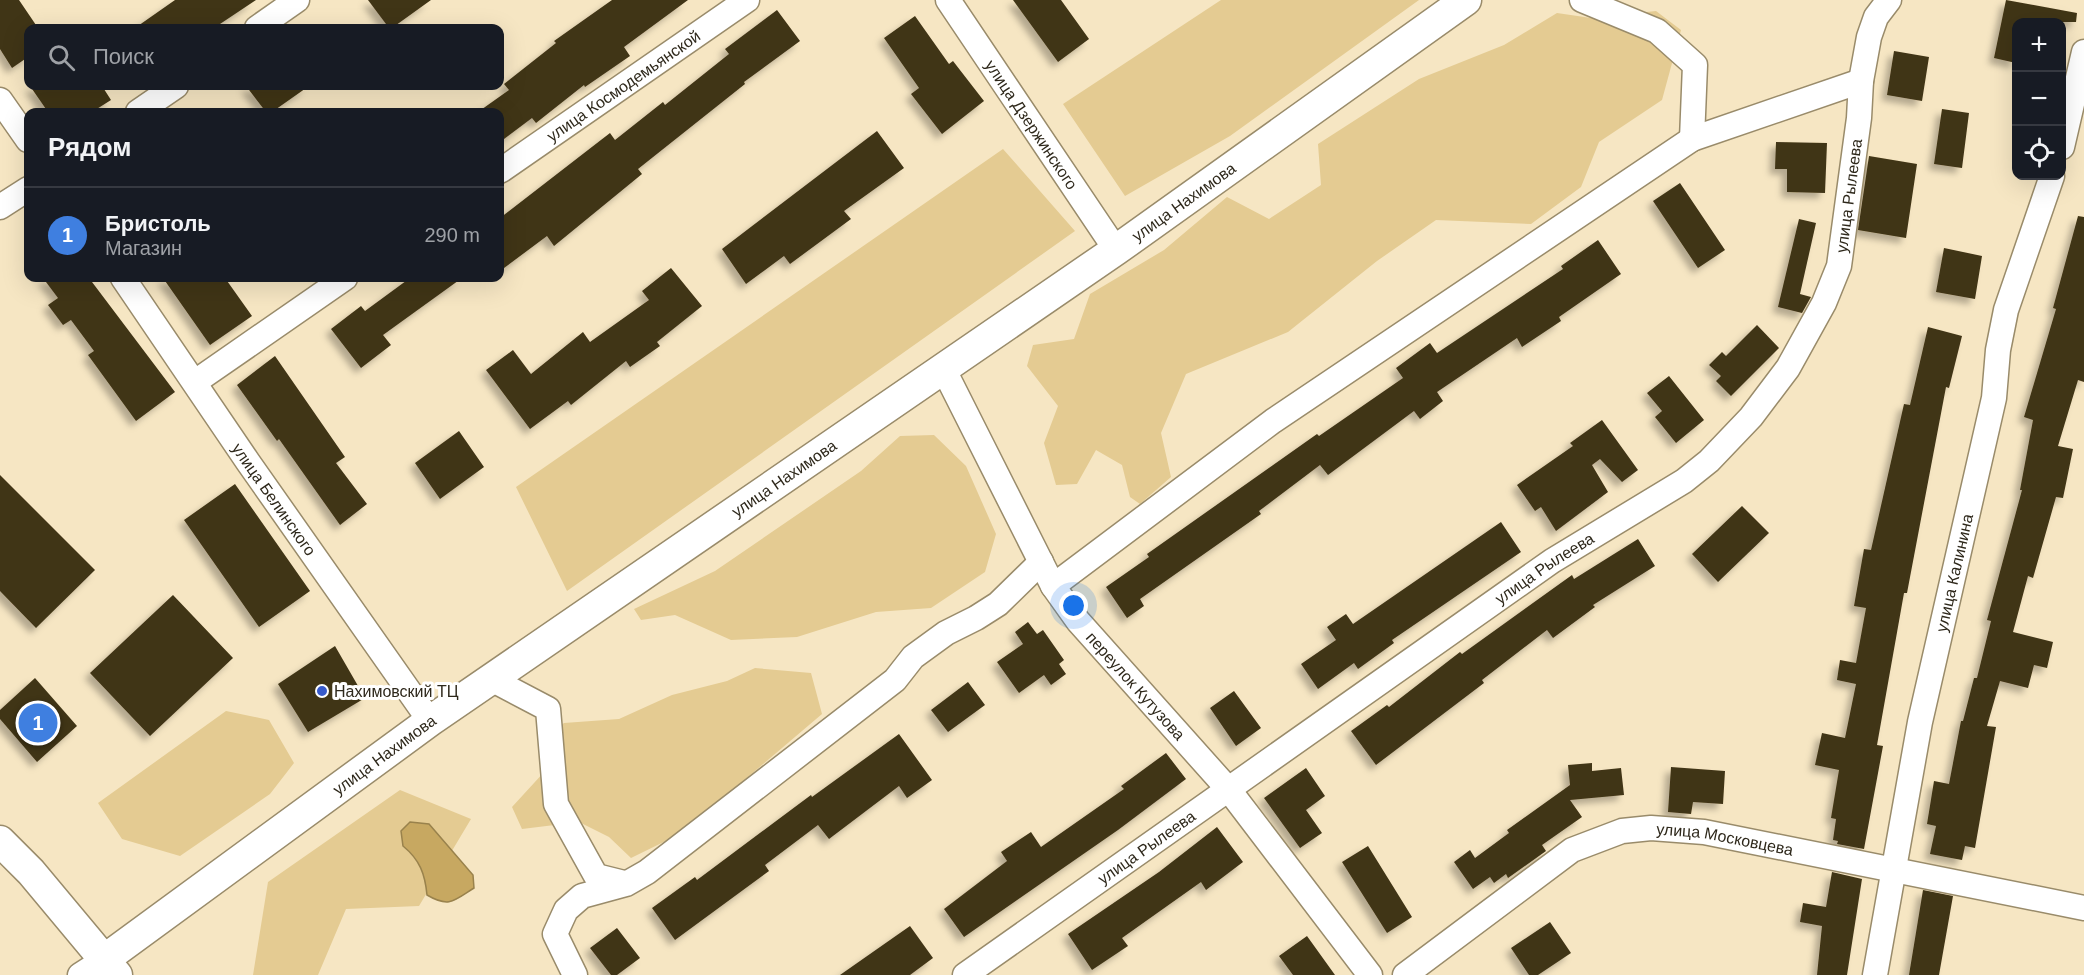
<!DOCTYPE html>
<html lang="ru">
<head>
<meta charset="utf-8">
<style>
  :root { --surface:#171b24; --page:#242831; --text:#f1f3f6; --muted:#9ea1a6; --line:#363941; --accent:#9daee3 }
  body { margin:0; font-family:Helvetica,sans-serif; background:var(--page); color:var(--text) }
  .controls { position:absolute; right:18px; top:18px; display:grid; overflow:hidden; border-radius:12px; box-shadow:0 6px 24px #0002 }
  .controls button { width:54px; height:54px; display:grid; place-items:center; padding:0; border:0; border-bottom:2px solid var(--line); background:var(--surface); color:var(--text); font:30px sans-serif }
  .you { position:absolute; left:1074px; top:606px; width:21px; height:21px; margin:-15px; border:4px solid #fff; border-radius:50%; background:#1a73e8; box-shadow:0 0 0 9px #1a73e833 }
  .badge { display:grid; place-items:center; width:39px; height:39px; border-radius:50%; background:var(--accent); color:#fff; font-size:20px; font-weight:700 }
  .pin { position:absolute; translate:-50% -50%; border:3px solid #fff; box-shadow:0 2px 6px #0006 }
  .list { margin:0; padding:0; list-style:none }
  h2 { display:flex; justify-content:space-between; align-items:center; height:78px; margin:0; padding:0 24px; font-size:26px }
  h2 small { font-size:20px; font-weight:400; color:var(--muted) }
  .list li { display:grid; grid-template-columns:39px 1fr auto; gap:18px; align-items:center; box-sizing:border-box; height:96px; padding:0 24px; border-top:2px solid var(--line) }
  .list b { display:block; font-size:22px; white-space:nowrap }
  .list p { margin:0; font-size:20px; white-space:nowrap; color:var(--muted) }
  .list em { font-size:20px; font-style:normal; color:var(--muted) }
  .icon { flex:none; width:33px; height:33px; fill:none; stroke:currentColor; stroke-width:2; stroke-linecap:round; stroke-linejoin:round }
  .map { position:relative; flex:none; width:2084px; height:975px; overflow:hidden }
  .search { position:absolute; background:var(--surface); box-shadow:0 6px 24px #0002; left:24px; top:24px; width:480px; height:66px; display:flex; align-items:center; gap:15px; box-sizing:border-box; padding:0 21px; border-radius:12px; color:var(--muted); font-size:22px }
  .panel { position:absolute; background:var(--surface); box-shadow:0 6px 24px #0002; left:24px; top:108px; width:480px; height:174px; border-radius:12px }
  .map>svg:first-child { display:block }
</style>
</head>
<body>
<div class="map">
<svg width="2084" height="975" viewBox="0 0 2084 975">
  <defs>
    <filter id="shadow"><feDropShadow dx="-5.5" dy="5.5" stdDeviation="3" flood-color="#0004"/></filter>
  </defs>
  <rect width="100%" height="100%" fill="#f6e6c3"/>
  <path fill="#e4cb92" d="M1221,0H1419L1230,136L1125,196L1063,104Z
    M1656,11L1681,30L1662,100L1599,142L1581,187L1531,224L1436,220L1377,261L1288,332L1186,374L1161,433L1171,477L1140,504L1130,497L1122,465L1096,450L1077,484L1056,485L1044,443L1058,406L1027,366L1033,345L1074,339L1090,294L1164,250L1227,197L1269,219L1321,185L1318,144L1419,79L1504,45L1557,13L1591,18Z
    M1003,149L1075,231L567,591L516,487Z
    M934,435L966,466L996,534L985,572L931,608L876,612L797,637L731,640L675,615L641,620L634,609L715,571L861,471L900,436Z
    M755,668L811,673L822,714L682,833L631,858L609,837L579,822L522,829L512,807L545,771L546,737L564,723L619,719L672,695L727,681Z
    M226,711L269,720L294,763L270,794L180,856L122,839L98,803Z
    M400,790L471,819L419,906L346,909L318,975H253L268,882Z"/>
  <path fill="#c7a861" stroke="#99824c" stroke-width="1.5" d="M410,822L429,824L473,875L474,888C454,901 449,908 427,895C425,874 420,860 403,846L401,831Z"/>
  <path fill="#413415" filter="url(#shadow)" d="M0,0H19L38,28H28V57L12,68L0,49Z
    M175,0H256L214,28H135Z
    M368,0H431L392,28H389Z
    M612,0H688L624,47L630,56L585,87L584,85L536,123L532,118L500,142V112H478L509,90L504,84L556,43L554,41Z
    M1013,0H1061L1089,39L1058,62Z
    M2006,0L2077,13L2076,22H2016V63L1994,58Z
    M777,10L800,41L744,82L745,84L638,169L642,174L554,246L547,236L500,271V218L610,133L615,140L663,102L665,105L729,54L725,49Z
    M915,16L949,64L953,61L984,101L942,134L911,94L919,88L884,38Z
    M1894,51L1929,57L1922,101L1887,95Z
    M30,86H102L111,100L92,112H48Z
    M246,86H309L272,112H266Z
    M1942,109L1969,113L1962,168L1934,164Z
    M877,131L904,168L844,211L851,219L790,264L784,256L746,284L722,249Z
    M1776,142L1827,143L1825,193L1787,192V169H1775Z
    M1869,156L1917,164L1906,238L1858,230Z
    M1680,183L1725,250L1698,268L1653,201Z
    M2078,216L2084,217V382L2078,380L2058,446L2073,449L2063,498L2056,497L2033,578L2028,576L2013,632L2053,642L2047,668L2034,665L2028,688L2000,681L1987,726L1996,727L1975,848L1965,846L1962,860L1930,854L1936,826L1927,824L1934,781L1949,784L1961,721H1963L1974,678H1977L1991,621L1987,620L2022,490H2020L2033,420L2024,417L2056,309L2053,308Z
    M1799,219L1816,223L1800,294L1811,297L1802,313L1778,307Z
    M1598,240L1621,274L1559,317L1561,321L1522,347L1517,338L1437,392L1443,401L1420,419L1414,411L1328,475L1320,465L1259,511L1261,514L1140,599L1144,606L1127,618L1106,587L1149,557L1147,554L1317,434L1319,436L1403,378L1396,368L1430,343L1437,353L1563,269L1561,266Z
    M1944,248L1982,256L1975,299L1936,292Z
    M671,268L702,306L657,342L660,346L630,367L626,361L571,405L568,401L530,429L486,370L513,350L531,374L583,332L590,342L649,300L642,291Z
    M43,278H89L175,392L136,421L88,355L94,351L71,320L63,325L48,305L58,298Z
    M163,278H225L252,316L210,345Z
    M410,278H462L383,335L391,345L361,368L331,329L361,306L365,311Z
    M1757,325L1779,348L1731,396L1716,381L1721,376L1709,365L1722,352L1726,356Z
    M1928,327L1962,336L1949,388L1946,387L1907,593H1904L1877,745L1883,746L1864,849L1837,844L1838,841L1833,840L1836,819L1831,818L1839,770L1815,765L1822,733L1845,738L1856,684L1837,680L1840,660L1856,663L1866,608L1854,606L1864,549L1871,550L1904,404L1910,405Z
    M275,356L345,457L336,463L367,504L340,525L279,439L277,441L237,385Z
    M1669,376L1704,420L1676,443L1655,417L1662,411L1647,393Z
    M1602,420L1638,470L1622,482L1600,459L1592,465L1608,492L1556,531L1541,507L1535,511L1517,485L1573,446L1570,443Z
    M459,431L484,467L440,499L415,463Z
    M0,475L95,570L36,628L0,591Z
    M235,484L310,591L259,627L184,520Z
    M1742,506L1769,533L1718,582L1692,554Z
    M1501,522L1521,552L1392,640L1394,643L1358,669L1354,663L1318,689L1301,664L1336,640L1327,627L1346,614L1353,624Z
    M1638,539L1655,566L1593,605L1595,607L1553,638L1547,630L1482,680L1484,683L1376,765L1351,731L1387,705L1389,707L1460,652L1462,654L1572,575L1574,579Z
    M173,595L233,658L150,736L90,673Z
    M1028,622L1037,634L1043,630L1064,660L1059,664L1066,674L1051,685L1044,675L1019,693L997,662L1023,644L1015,632Z
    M335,646L365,698L308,732L278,684Z
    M35,678L77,726L37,762L0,719V710Z
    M968,682L985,705L948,732L931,710Z
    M1234,691L1261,728L1236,746L1210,708Z
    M899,734L932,780L907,798L899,786L829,839L818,825L765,865L769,871L675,940L652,908L695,877L697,880L811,795L812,797Z
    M1166,753L1186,779L1118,830L964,937L944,909L1007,861L1001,852L1031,832L1041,847L1124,789L1121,786Z
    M1592,763V771L1621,768L1624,795L1570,800L1582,817L1542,845L1546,851L1508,878L1506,874L1494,883L1490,877L1473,889L1454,862L1470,850L1475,858L1509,833L1507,830L1570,785L1568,765Z
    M1671,767L1725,771L1723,804L1693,802L1691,814L1668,812Z
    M1306,768L1325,796L1306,810L1322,833L1300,848L1264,798Z
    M1217,827L1243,862L1206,890L1201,882L1122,938L1128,946L1092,970L1068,934L1159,872Z
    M1368,846L1412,917L1387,933L1342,862Z
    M1832,872L1862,879L1847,975H1817L1822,926L1800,922L1803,903L1826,907Z
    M1923,890L1953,896L1939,975H1909Z
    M1550,922L1571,953L1538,975H1529L1511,948Z
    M910,926L933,958L910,975H840Z
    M617,928L640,958L617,975H611L590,948Z
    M1307,936L1335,975H1293L1279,956Z"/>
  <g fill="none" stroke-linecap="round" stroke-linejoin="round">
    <g stroke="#998b6a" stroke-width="27">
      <g id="minor">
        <path id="s1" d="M948,0L1116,250"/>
        <path d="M1582,0L1657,31L1695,65L1692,139"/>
        <path d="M257,28L297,0"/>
        <path d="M0,100L28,140"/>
        <path d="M138,112L176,86"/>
        <path d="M2062,147L2084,52"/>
        <path id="s2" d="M500,171L747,0"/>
        <path d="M0,207L28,189"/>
        <path id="s3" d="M123,278L248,462L430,721"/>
        <path id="s4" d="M943,368L1053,586L1078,621L1229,790L1370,975"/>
        <path d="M195,382L345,278"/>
        <path d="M1053,586L1273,421L1692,139L1861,81"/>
        <path d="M491,679L548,709L556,804L596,876L624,883"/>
        <path d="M80,975L105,959"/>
        <path d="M575,975L555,934L566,910L582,896L626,884L647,872L895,680L913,657L946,633L976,618L998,604L1041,562"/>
        <path id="s5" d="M965,975L1552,561L1684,481L1709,461L1751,417L1788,368L1824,303L1839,266L1859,118L1861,81L1869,37L1876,17L1889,0"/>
        <path id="s6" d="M1405,975L1572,850L1622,831L1651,828L1704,832L2084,908"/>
        <path id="s7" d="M1875,975L1920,722L1994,398L1998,350L2006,310L2052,176"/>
      </g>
    </g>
    <g stroke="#998b6a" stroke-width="33">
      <g id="major">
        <path d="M0,841L31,872L117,975"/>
        <path id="s8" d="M105,959L430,721L1116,250L1466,0"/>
      </g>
    </g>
    <use href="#minor" stroke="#fff" stroke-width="24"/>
    <use href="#major" stroke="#fff" stroke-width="30"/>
  </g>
  <circle fill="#375acb" stroke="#fff" stroke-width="2" cx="322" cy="691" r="6"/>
  <g text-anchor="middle" stroke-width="6" stroke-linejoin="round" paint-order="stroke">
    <g font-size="16" fill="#2e281b" stroke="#fff">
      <text dy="6" stroke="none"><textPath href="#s2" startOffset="150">улица Космодемьянской</textPath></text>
      <text dy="6" stroke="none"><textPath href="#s1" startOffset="150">улица Дзержинского</textPath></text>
      <text dy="6" stroke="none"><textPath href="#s5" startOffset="1212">улица Рылеева</textPath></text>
      <text dy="6" stroke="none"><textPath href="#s8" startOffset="1318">улица Нахимова</textPath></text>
      <text dy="6" stroke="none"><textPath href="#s8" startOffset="832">улица Нахимова</textPath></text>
      <text dy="6" stroke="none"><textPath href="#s3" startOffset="268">улица Белинского</textPath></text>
      <text dy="6" stroke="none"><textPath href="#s5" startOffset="708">улица Рылеева</textPath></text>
      <text dy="6" stroke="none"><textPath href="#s7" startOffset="410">улица Калинина</textPath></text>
      <text dy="6" stroke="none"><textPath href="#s4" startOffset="374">переулок Кутузова</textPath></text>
      <text dy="6" stroke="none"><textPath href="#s8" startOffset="346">улица Нахимова</textPath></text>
      <text dy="6" stroke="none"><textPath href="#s6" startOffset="366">улица Московцева</textPath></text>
      <text dy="6" stroke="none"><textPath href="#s5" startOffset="222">улица Рылеева</textPath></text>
    </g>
    <g font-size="16" fill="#2e281b" stroke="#fff" text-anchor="start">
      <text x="334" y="697">Нахимовский ТЦ</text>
    </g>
  </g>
</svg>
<div class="controls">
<button>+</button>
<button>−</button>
<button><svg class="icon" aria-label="locate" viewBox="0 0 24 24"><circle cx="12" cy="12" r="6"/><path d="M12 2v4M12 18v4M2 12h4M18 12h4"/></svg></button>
</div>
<div class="you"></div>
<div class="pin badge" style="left:38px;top:723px;background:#3f7fe0">1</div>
<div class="search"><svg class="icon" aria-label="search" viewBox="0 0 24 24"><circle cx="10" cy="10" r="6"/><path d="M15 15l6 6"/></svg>Поиск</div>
<section class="panel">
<h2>Рядом<small></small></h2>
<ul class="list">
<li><span class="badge" style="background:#3f7fe0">1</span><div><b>Бристоль</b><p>Магазин</p></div><em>290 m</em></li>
</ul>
</section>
</div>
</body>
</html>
